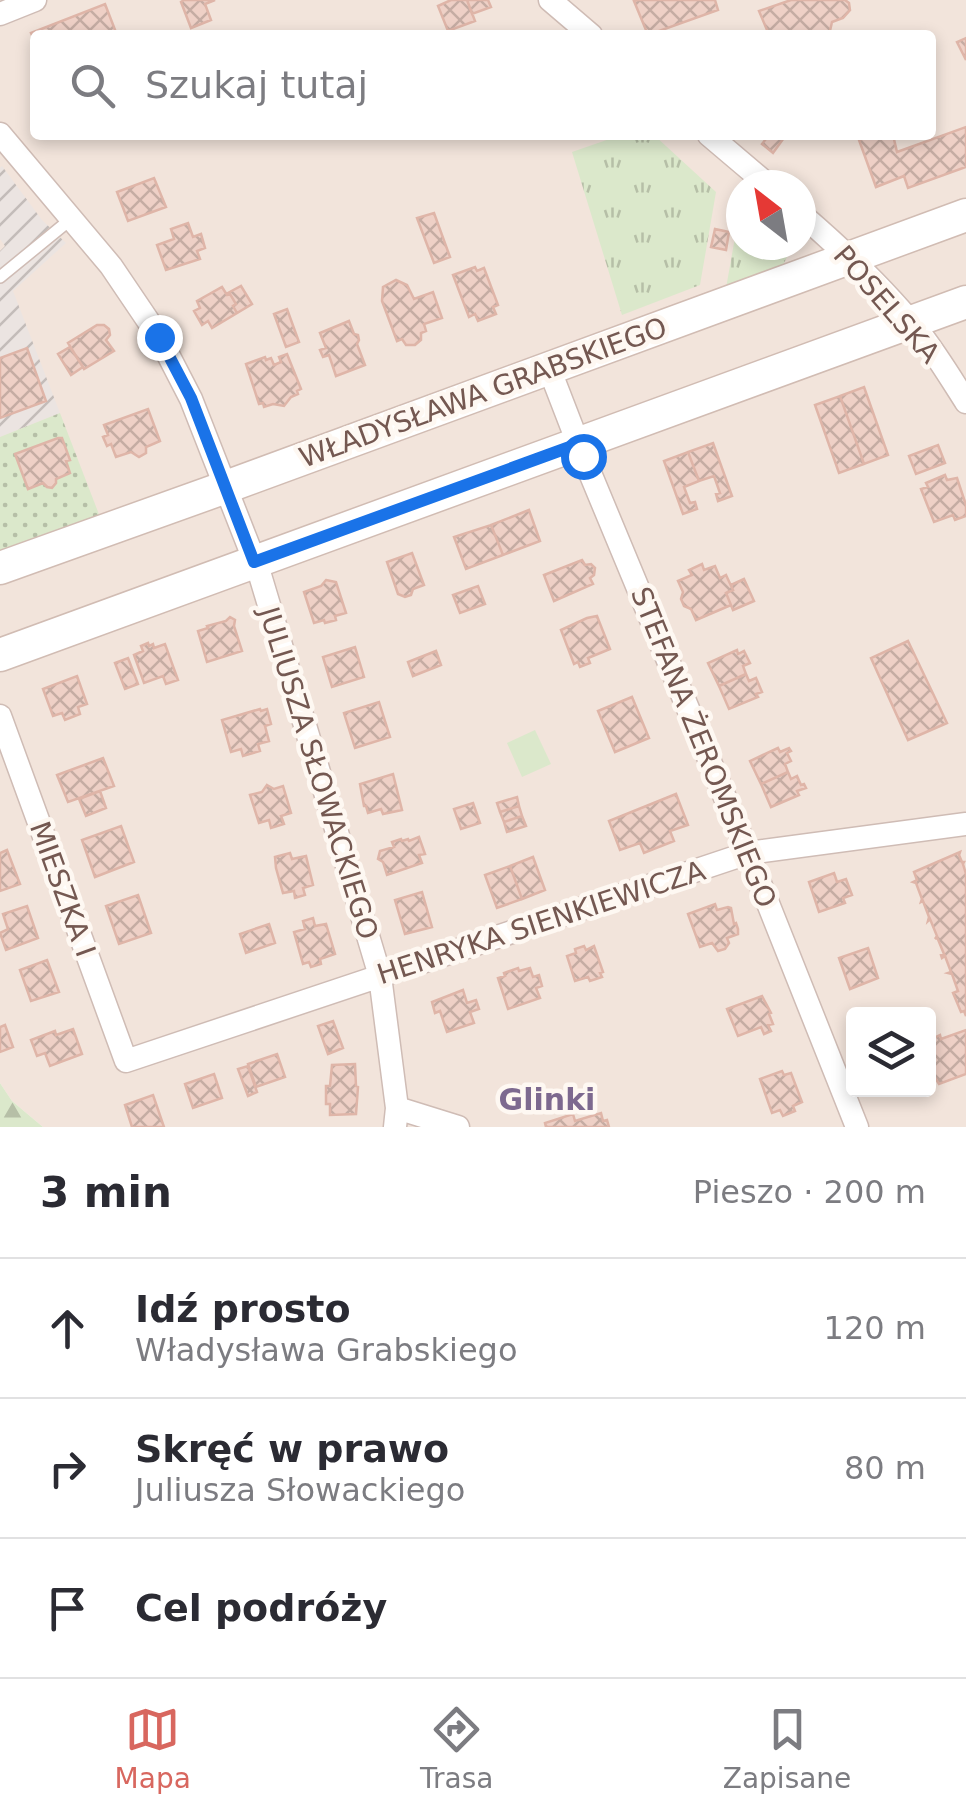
<!DOCTYPE html>
<html lang="pl">
<head>
<meta charset="utf-8">
<style>
  :root { --surface:#fff; --page:#f2f2f3; --text:#2b2b33; --muted:#7c7c81; --line:#e1e1e2; --accent:#d8675f }
  body { margin:0; font-family:"DejaVu Sans",sans-serif; background:var(--page); color:var(--text) }
  .controls { position:absolute; right:30px; bottom:30px; display:grid; overflow:hidden; border-radius:10px; box-shadow:0 5px 15px #0003 }
  .controls button { width:90px; height:90px; display:grid; place-items:center; padding:0; border:0; border-bottom:2px solid var(--line); background:var(--surface); color:var(--text); font:50px sans-serif }
  .compass { position:absolute; left:726px; top:170px; width:90px; height:90px; border-radius:50%; background:var(--surface); box-shadow:0 5px 15px #0003; rotate:329deg }
  .stop { position:absolute; width:30px; height:30px; margin:-22px; border:8px solid #1a73e8; border-radius:50%; background:#fff }
  .stop.end { background:#1a73e8; border-color:#fff; box-shadow:0 2px 10px #0008 }
  .list { margin:0; padding:0; list-style:none }
  h2 { display:flex; justify-content:space-between; align-items:center; height:130px; margin:0; padding:0 40px; font-size:42px }
  h2 small { font-size:32px; font-weight:400; color:var(--muted) }
  .list li { display:grid; grid-template-columns:65px 1fr auto; gap:30px; align-items:center; box-sizing:border-box; height:140px; padding:0 40px; border-top:2px solid var(--line) }
  .list b { display:block; font-size:38px; white-space:nowrap }
  .list p { margin:0; font-size:32px; white-space:nowrap; color:var(--muted) }
  .list em { font-size:32px; font-style:normal; color:var(--muted) }
  .icon { flex:none; width:55px; height:55px; fill:none; stroke:currentColor; stroke-width:2; stroke-linecap:round; stroke-linejoin:round }
  .map { position:relative; flex:none; width:966px; height:1127px; overflow:hidden }
  .search { position:absolute; background:var(--surface); box-shadow:0 5px 15px #0003; left:30px; right:30px; top:30px; height:110px; display:flex; align-items:center; gap:25px; box-sizing:border-box; padding:0 35px; border-radius:10px; color:var(--muted); font-size:38px }
  .sheet { height:550px; background:var(--surface) }
  nav { display:flex; justify-content:space-around; align-items:center; box-sizing:border-box; height:140px; border-top:2px solid var(--line); background:var(--surface); font-size:28px; color:var(--muted) }
  nav a { display:grid; justify-items:center; gap:5px }
  nav .on { color:var(--accent) }
  .map>svg:first-child { display:block }
</style>
</head>
<body>
<div class="map">
<svg width="966" height="1127" viewBox="0 0 966 1127">
  <defs>
    <pattern id="industrial-furrows" width="10" height="10" patternUnits="userSpaceOnUse" patternTransform="scale(2.5)"><rect width="10" height="10" fill="#ebe4e1"/><path d="M-1 1l2-2M0 10L10 0M9 11l2-2" fill="none" stroke="#c3bcb9"/></pattern>
    <pattern id="grass-tufts" width="24" height="20" patternUnits="userSpaceOnUse" patternTransform="scale(2.5)"><rect width="24" height="20" fill="#dbe8cb"/><path d="M3 7l-1-3M5 7V3M7 7l1-3M15 17l-1-3M17 17v-4M19 17l1-3" fill="none" stroke="#b6bfa7"/></pattern>
    <pattern id="forest-firs" width="22" height="20" patternUnits="userSpaceOnUse" patternTransform="scale(2.5)"><rect width="22" height="20" fill="#dbe8cb"/><path d="M5 1l3.5 6h-7zM16 11l3.5 6h-7z" fill="#b6bfa7"/></pattern>
    <pattern id="garden-dots" width="8" height="8" patternUnits="userSpaceOnUse" patternTransform="scale(2.5)"><rect width="8" height="8" fill="#dbe8cb"/><path d="M2 2h.1M6 6h.1" fill="none" stroke="#b6bfa7" stroke-width="1.8" stroke-linecap="round"/></pattern>
    <pattern id="building-cross-hatch" width="8" height="8" patternUnits="userSpaceOnUse" patternTransform="scale(2.5)"><rect width="8" height="8" fill="#eed0c6"/><path d="M0 0l8 8M0 8l8-8" fill="none" stroke="#c5aca3"/></pattern>
  </defs>
  <rect width="100%" height="100%" fill="#fbf3ec"/>
  <path fill="#f2e4db" fill-rule="evenodd" d="M0,0H966V1127H43L12,1101L0,1083ZM35,35H931V135H35ZM741,185H801V245H741ZM854,1014H928V1090H854Z"/>
  <path fill="url(#industrial-furrows)" d="M2,166L42,220L66,243L13,291L60,413L0,437V251L5,246L0,239V168Z"/>
  <path fill="url(#grass-tufts)" d="M621,135H654L716,192L700,285L622,315L572,152Z
    M741,204V245H788L790,251L781,269L726,288Z"/>
  <path fill="url(#forest-firs)" d="M0,1083L12,1101L43,1127H0Z"/>
  <path fill="url(#garden-dots)" d="M60,413L100,517L0,553V437Z"/>
  <path fill="#dbe8cb" d="M535,730L551,764L522,777L507,743Z"/>
  <path fill="url(#building-cross-hatch)" stroke="#dfb5a8" stroke-width="2.5" d="M184,0H215L205,4L211,20L191,28L181,2Z
    M451,0H467L475,21L448,31L438,6Z
    M467,0H488L491,7L472,14Z
    M638,0H715L718,10L648,35L634,1Z
    M791,0H845L849,3L850,10L843,18L832,22L830,31L822,35H764L762,32L767,30L759,11Z
    M105,4L117,35H35V42L31,33Z
    M966,38V60L957,42Z
    M966,127V167L908,188L904,176L876,187L859,140L874,135H893L897,152Z
    M769,135H786L773,153L762,144Z
    M154,178L166,207L128,221L117,192Z
    M434,213L450,257L434,263L417,218Z
    M188,223L193,237L201,234L205,248L197,251L200,259L166,270L157,245L174,239L171,229Z
    M715,229L729,232L726,250L711,247Z
    M475,267L477,271L484,268L498,305L493,307L496,314L478,321L475,314L469,317L453,275Z
    M396,280L407,285L414,299L433,292L442,318L424,324L426,331L421,333V340L415,345H406L402,339L397,341L382,301L383,287Z
    M241,286L252,304L237,313L233,306L236,304L230,294H226Z
    M222,287L227,295L230,294L236,304L233,306L237,313L212,328L208,321L202,325L194,311L200,308L197,301Z
    M287,309L299,342L286,347L274,314Z
    M349,321L354,334L358,335L359,340L357,344L365,365L336,376L329,355L323,357L320,350L326,348L320,333Z
    M97,325H104L109,329L110,335L106,340L114,351L84,369L68,343Z
    M70,347L83,367L71,375L58,354Z
    M27,348L46,401L0,418V358Z
    M287,354L301,389L297,391L298,394L291,397L284,406L273,404L264,407L263,403L259,404L246,364L265,357L266,360L271,358L274,365L281,362L279,357Z
    M864,387L888,455L864,464L840,396Z
    M840,396L864,464L839,473L815,405Z
    M148,409L160,441L146,447V453L139,457L131,452L116,457L111,444L107,446L103,437L108,435L104,425Z
    M58,438H62L70,460L66,461L70,473L56,479V483L52,488L47,487L43,483L28,489L15,454Z
    M713,443L732,496L718,501L716,494L720,493L714,476L699,481L688,452Z
    M938,445L945,463L916,474L909,456Z
    M688,452L699,481L684,487L690,503L695,502L697,509L683,514L664,461Z
    M945,475L947,480L957,478L966,505V516L955,520L953,515L934,522L921,489L928,487L926,483Z
    M529,510L540,541L503,555L491,525Z
    M491,525L503,555L466,569L454,537Z
    M412,553L424,585L413,589L411,595L405,597L398,594L387,562Z
    M582,560L585,565L591,564L595,568L594,575L590,578L593,584L554,601L544,575Z
    M702,564L704,570L715,566L720,578L726,575L733,590L726,593L731,605L696,620L691,609L684,606L681,599L683,592L678,581L692,575L689,570Z
    M744,579L754,601L733,610L726,593L733,590L731,585Z
    M326,580L336,582L346,613L335,616L336,620L325,623L324,620L314,623L304,592L321,586Z
    M478,586L485,604L460,613L453,595Z
    M597,616L610,649L588,658L590,663L580,667L578,662L574,664L561,630L587,618Z
    M230,617L235,620L234,626L242,651L207,662L198,631L208,628L207,626L226,621Z
    M908,641L947,723L908,740L871,658Z
    M148,643L149,646L153,644L154,648L165,644L178,680L166,684L163,676L144,683L134,655L143,651L141,646Z
    M355,647L364,677L332,687L323,657Z
    M737,650L738,654L744,651L750,663L743,666L746,674L719,686L708,663Z
    M436,651L441,665L413,676L408,662Z
    M128,658L138,684L125,689L115,663Z
    M746,674L749,681L756,678L762,692L756,694L758,697L729,709L719,686Z
    M77,676L87,704L78,707L80,714L65,720L62,713L53,716L43,689Z
    M632,697L649,738L615,752L598,711Z
    M379,702L390,737L355,748L344,713Z
    M260,709L261,711L267,709L271,724L265,726L269,741L258,744L260,751L243,756L241,749L231,752L222,720Z
    M778,748L780,752L789,748L791,751L787,753L791,761L785,764L788,772L761,784L750,761Z
    M103,758L114,786L68,802L57,775Z
    M788,772L791,779L797,776L801,785L804,784L806,788L797,791L799,795L771,807L761,784Z
    M393,774L402,810L383,814L381,809L368,813L366,806H364L360,784Z
    M267,785L274,789L283,786L291,813L281,816L284,824L271,828L269,820L259,823L250,795L262,792Z
    M100,791L106,808L86,816L79,799Z
    M676,794L688,825L670,831L674,841L644,853L640,843L620,850L609,821Z
    M517,797L519,806L500,812L497,803Z
    M473,803L480,823L461,829L454,809Z
    M519,806L522,816L504,822L500,812Z
    M522,816L526,826L507,832L504,822Z
    M121,826L134,862L95,877L82,840Z
    M419,837L425,854L419,855L422,863L387,875L383,862L378,859L380,851L394,847L392,842L401,839L402,841L408,839L409,841Z
    M7,850L20,884L0,891V853Z
    M960,852L959,855L962,862H964L963,864L966,874V1016L964,1011L961,1012L953,993L958,991L952,974L948,973L951,972L945,956L942,958L941,955L944,954L937,937L935,939L937,936L930,919L928,921L929,917L923,901L921,902L922,899L916,883L913,882L917,880L914,872Z
    M290,853L292,859L306,856L313,885L303,888L305,895L295,898L294,891L283,893L276,868L275,857Z
    M533,857L545,890L522,899L510,866Z
    M510,866L522,899L497,908L485,875Z
    M834,873L837,882L846,879L852,895L843,898L845,903L819,912L809,882Z
    M422,892L432,927L405,934L395,900Z
    M138,895L151,933L119,944L106,906Z
    M715,904L717,910L728,907L731,908L734,924L736,923L738,929V934L727,938L729,943L725,949L718,951L712,943L700,947L688,914Z
    M27,906L38,938L6,950L0,933L8,929L3,914Z
    M313,918L315,926L326,924L335,954L320,959L321,964L311,967L309,962L303,964L294,932L305,929L303,921Z
    M269,924L275,943L246,953L240,934Z
    M584,946L586,950L594,946L603,972L600,973L602,977L590,981L588,977L575,981L567,956L576,953L575,949Z
    M868,948L878,978L850,989L839,958Z
    M47,960L59,992L31,1001L20,970Z
    M518,968L519,971L530,968L533,977L539,975L542,986L536,988L540,998L508,1009L498,978L505,976L504,973Z
    M463,990L467,1003L476,1000L479,1009L470,1012L474,1023L447,1032L440,1011L435,1013L432,1002Z
    M762,996L771,1013L769,1014L773,1024L768,1025L771,1031L764,1034L761,1027L738,1036L727,1009Z
    M333,1021L343,1048L328,1054L318,1026Z
    M5,1025L13,1047L0,1052V1027Z
    M73,1029L82,1054L50,1066L45,1053L37,1056L31,1040L55,1031L56,1035Z
    M966,1030V1074L939,1084L928,1066L932,1064L928,1055V1044L933,1042L932,1039L940,1035L941,1039Z
    M277,1054L285,1077L256,1087L248,1064Z
    M355,1064L356,1086L358,1087L356,1114L330,1115V1104H326V1086H330L332,1065Z
    M248,1066L257,1092L248,1096L238,1069Z
    M782,1071L784,1075L791,1073L802,1102L793,1106L795,1111L783,1116L780,1110L772,1113L760,1079Z
    M214,1074L222,1098L193,1108L185,1084Z
    M153,1095L164,1127H132L125,1105Z
    M601,1113L603,1121L607,1120L609,1127H546L545,1123L573,1114L575,1121Z"/>
  <g fill="none" stroke-linecap="round" stroke-linejoin="round">
    <g stroke="#cfbcb5" stroke-width="14">
      <path id="lane" d="M0,277L71,219"/>
    </g>
    <g stroke="#cfbcb5" stroke-width="25">
      <path id="street" d="M550,0L591,35
        M0,14L35,0
        M0,134L111,266L159,337L191,399L260,575L380,976L397,1108L395,1127
        M709,135L768,185
        M801,214C844,251 887,291 922,336C938,357 952,380 966,402
        M549,368L583,456L748,853L857,1127
        M0,716L126,1061L748,853L966,824
        M397,1108L458,1127"/>
    </g>
    <g stroke="#d1bcb3" stroke-width="35">
      <path id="secondary" d="M0,568L226,487L966,215
        M0,655L966,302"/>
    </g>
    <use href="#lane" stroke="#fff" stroke-width="11"/>
    <use href="#street" stroke="#fff" stroke-width="22"/>
    <use href="#secondary" stroke="#fff" stroke-width="32"/>
  </g>
  <g fill="none" stroke-linecap="round" stroke-linejoin="round">
    <path stroke="#1a73e8" stroke-width="12" d="M159,337L191,398L254,562L578,444L583,456"/>
  </g>
  <g text-anchor="middle" stroke-width="9" stroke-linejoin="round" paint-order="stroke">
    <g font-size="28" fill="#745851" stroke="#fef8f2">
      <text transform="translate(887 304) rotate(49)" y="10">POSELSKA</text>
      <text transform="translate(483 392) rotate(-20)" y="10">WŁADYSŁAWA GRABSKIEGO</text>
      <text transform="translate(704 747) rotate(68)" y="10">STEFANA ŻEROMSKIEGO</text>
      <text transform="translate(319 773) rotate(73)" y="10">JULIUSZA SŁOWACKIEGO</text>
      <text transform="translate(63 889) rotate(70)" y="10">MIESZKA I</text>
      <text transform="translate(541 922) rotate(-18)" y="10">HENRYKA SIENKIEWICZA</text>
    </g>
    <g font-size="30" font-weight="bold" fill="#7d698f" stroke="#fef8f2">
      <text x="547" y="1110">Glinki</text>
    </g>
  </g>
</svg>
<div class="controls">
<button><svg class="icon" aria-label="layers" viewBox="0 0 24 24"><path d="M12 4l9 5-9 5-9-5zM3 14l9 5 9-5"/></svg></button>
</div>
<svg class="compass" viewBox="-18 -18 36 36"><path d="M0-13l5 13h-10z" fill="#e53935"/><path d="M0 13l5-13h-10z" fill="#7c7c81"/></svg>
<div class="stop" style="left:583px;top:456px"></div>
<div class="stop end" style="left:159px;top:337px"></div>
<div class="search"><svg class="icon" aria-label="search" viewBox="0 0 24 24"><circle cx="10" cy="10" r="6"/><path d="M15 15l6 6"/></svg>Szukaj tutaj</div>
</div>
<section class="sheet">
<h2>3 min<small>Pieszo · 200 m</small></h2>
<ul class="list">
<li><svg class="icon" aria-label="ahead" viewBox="0 0 24 24"><path d="M12 20V5M6 11l6-6 6 6"/></svg><div><b>Idź prosto</b><p>Władysława Grabskiego</p></div><em>120 m</em></li>
<li><svg class="icon" aria-label="right" viewBox="0 0 24 24"><path d="M7 20v-9h11M14 6l5 5-5 5"/></svg><div><b>Skręć w prawo</b><p>Juliusza Słowackiego</p></div><em>80 m</em></li>
<li><svg class="icon" aria-label="arrive" viewBox="0 0 24 24"><path d="M6 21V4h12l-3 4 3 4H6"/></svg><div><b>Cel podróży</b></div></li>
</ul>
</section>
<nav>
<a class="on"><svg class="icon" aria-label="map" viewBox="0 0 24 24"><path d="M3 6l6-2 6 2 6-2v14l-6 2-6-2-6 2zM9 4v14M15 6v14"/></svg>Mapa</a>
<a><svg class="icon" aria-label="directions" viewBox="0 0 24 24"><path d="M12 3l9 9-9 9-9-9zM9 14v-3h6M13 9l2 2-2 2"/></svg>Trasa</a>
<a><svg class="icon" aria-label="saved" viewBox="0 0 24 24"><path d="M7 4h10v16l-5-4-5 4z"/></svg>Zapisane</a>
</nav>
</body>
</html>
